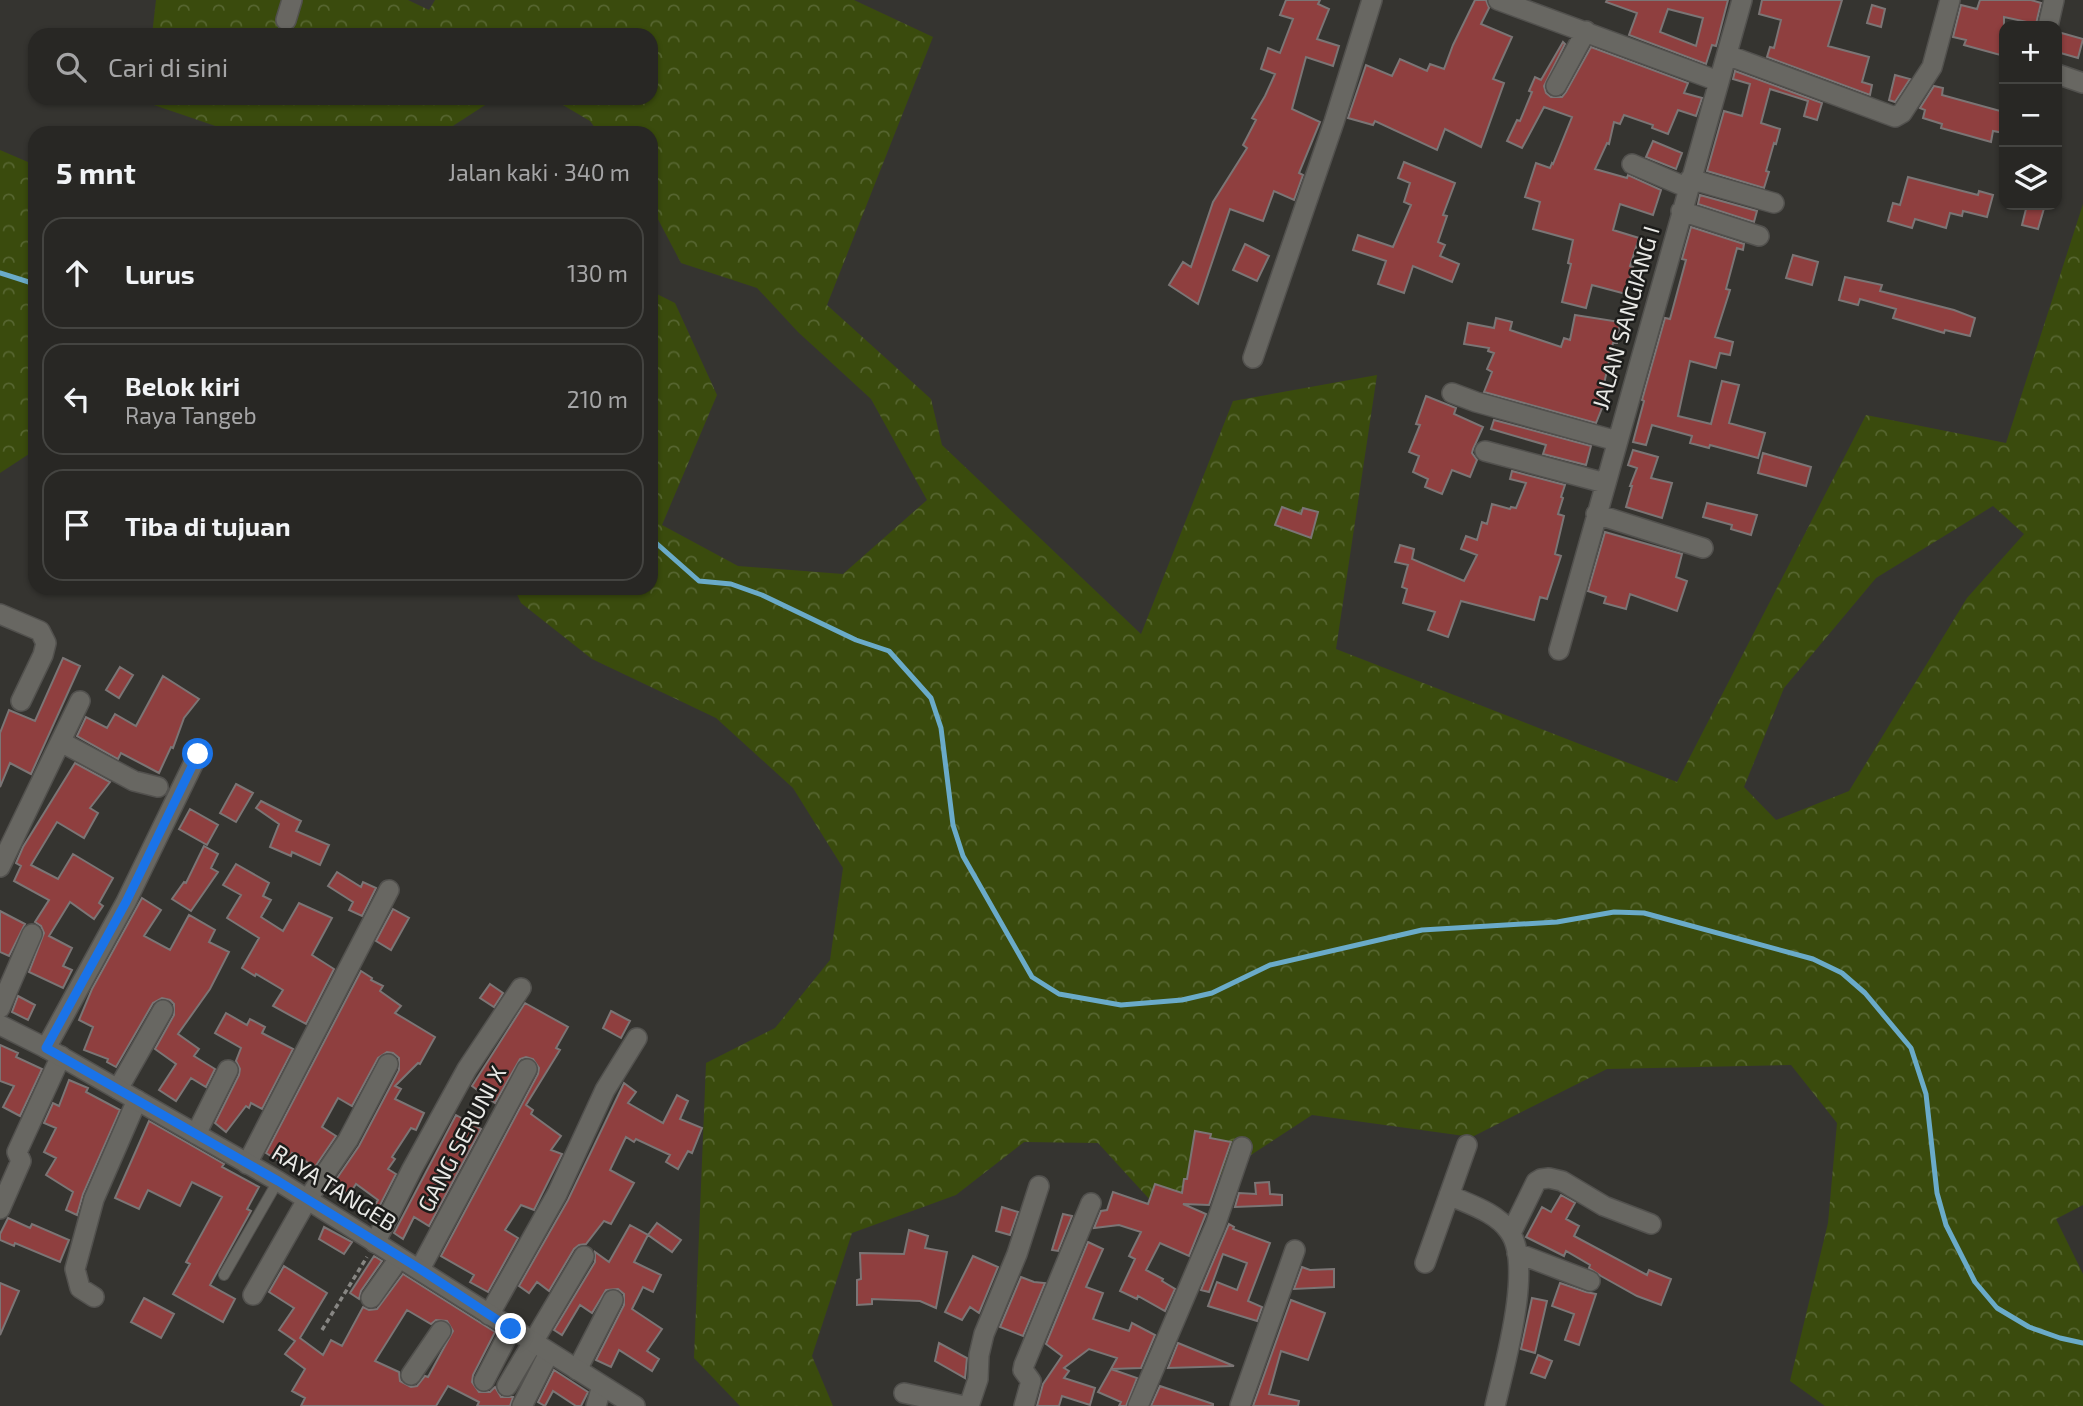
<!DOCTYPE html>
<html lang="id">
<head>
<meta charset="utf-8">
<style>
  :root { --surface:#282724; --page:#343331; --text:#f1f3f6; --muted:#a5a5a6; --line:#444441 }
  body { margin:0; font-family:"Exo 2",sans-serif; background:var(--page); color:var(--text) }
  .controls { position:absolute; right:21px; top:21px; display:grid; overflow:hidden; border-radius:14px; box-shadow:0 2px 5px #0004 }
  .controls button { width:63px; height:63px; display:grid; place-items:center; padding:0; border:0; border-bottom:2px solid var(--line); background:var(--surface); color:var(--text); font:35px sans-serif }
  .stop { position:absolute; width:21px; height:21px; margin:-16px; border:5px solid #1a73e8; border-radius:50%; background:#fff }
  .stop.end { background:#1a73e8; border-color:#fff; box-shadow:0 2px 7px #0008 }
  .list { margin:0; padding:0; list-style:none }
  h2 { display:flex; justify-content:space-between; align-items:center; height:91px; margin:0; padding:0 28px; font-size:30px }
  h2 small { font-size:23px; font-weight:400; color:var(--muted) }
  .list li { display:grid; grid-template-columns:46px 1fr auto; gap:21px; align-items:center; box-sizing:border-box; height:112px; margin:0 14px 14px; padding:0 14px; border:2px solid var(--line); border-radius:21px }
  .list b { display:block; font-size:26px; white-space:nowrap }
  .list p { margin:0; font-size:23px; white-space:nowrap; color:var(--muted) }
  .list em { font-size:23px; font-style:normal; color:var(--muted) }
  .icon { flex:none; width:38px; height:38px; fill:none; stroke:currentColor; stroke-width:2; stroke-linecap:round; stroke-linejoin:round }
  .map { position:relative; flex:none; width:2083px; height:1406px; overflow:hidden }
  .search { position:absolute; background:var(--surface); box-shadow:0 2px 5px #0004; left:28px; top:28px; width:630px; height:77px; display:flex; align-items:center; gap:18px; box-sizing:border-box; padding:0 24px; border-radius:21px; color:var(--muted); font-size:26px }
  .panel { position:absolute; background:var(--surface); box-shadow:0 2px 5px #0004; left:28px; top:126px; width:630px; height:469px; border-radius:21px }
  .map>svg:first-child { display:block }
</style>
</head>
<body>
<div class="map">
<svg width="2083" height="1406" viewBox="0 0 2083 1406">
  <defs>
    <pattern id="forest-crowns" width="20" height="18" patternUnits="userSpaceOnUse" patternTransform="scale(1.75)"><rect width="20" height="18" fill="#3a4b0d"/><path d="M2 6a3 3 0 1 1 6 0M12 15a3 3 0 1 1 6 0" fill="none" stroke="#566530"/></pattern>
  </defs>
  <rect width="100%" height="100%" fill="#353430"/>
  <path fill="url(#forest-crowns)" fill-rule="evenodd" d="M156,0H408L429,10L435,0H854L933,37L827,305L931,399L942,445L1141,634L1233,401L1377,375L1336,649L1677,782L1866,415L2006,443L2083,204V1205L2056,1219L2083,1274V1406H1825L1790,1381L1828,1223L1837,1123L1791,1065L1607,1069L1472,1137L1312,1115L1162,1213L1098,1143L1024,1142L956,1195L852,1233L812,1356L833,1406H740L694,1358L706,1063L775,1028L830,960L843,868L793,788L716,718L592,659L521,603L514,588H651V291L675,303L717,395L662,525L738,566L843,574L927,500L871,399L798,332L757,288L681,263L651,206V133H599L590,121L551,98H651V35H152ZM1993,506L2024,534L1967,598L1849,791L1776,820L1744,787L1784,688L1876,578Z
    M146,98H496L442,133H236L145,102Z
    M0,150L35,165V456L32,452L0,473Z"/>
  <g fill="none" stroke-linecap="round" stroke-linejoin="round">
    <path stroke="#6aabc9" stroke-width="5" d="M0,273L35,284
      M651,531L656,543L699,581L731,584L762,595L856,640L889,651L931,698L941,728L953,825L963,856L1032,977L1059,994L1121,1005L1182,1000L1212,993L1270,965L1422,930L1557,922L1614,912L1644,913L1813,959L1842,973L1865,993L1911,1048L1926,1094L1937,1193L1946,1225L1975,1282L1997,1308L2029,1327L2060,1338L2083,1343"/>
  </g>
  <path fill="#8f3f3f" stroke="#7b7575" stroke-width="2" fill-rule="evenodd" d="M1286,0H1320L1318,4L1329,9L1317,39L1339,46L1333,66L1306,57L1292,109L1320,122L1299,173L1303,175L1294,200L1274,191L1263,221L1230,209L1198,304L1169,285L1183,262L1191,267L1213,202L1247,148L1243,145L1256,120L1252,118L1265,96L1275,74L1261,69L1268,48L1280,53L1293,19L1280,15Z
    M1475,0H1486L1489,8L1481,24L1512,37L1493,79L1504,83L1481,147L1445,129L1437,150L1375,121L1373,125L1348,118L1366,65L1392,76L1400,59L1427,71L1430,64L1444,69L1453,45Z
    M1607,0H1728L1716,46L1712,45L1706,64L1629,35L1637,13L1606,2ZM1668,9L1703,18L1696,46L1660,32Z
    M1762,0H1842L1828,46L1869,57L1862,82L1872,85L1870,95L1767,57L1770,47L1774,48L1781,20L1759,14Z
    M1980,0H2031L2041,3L2036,24L2004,17V56L1964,45L1966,40L1953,37L1961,5L1977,9Z
    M1872,5L1885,9L1881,27L1867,23Z
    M2058,32L2083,39L2078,58L2057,52Z
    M1563,42L1565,44L1544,86L1546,93L1551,97H1562L1566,92L1591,47L1688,83L1684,93L1702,98L1696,116L1678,110L1668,134L1652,128L1653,125L1624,115L1620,124L1614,122L1609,144L1607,143L1595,169L1627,178L1628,175L1661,190L1653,215L1620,204L1613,230L1639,238L1630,266L1633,267L1626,294L1592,285L1586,308L1562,302L1571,264L1568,263L1573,240L1533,229L1540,202L1525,197L1536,163L1550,168L1552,163L1553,164L1572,117L1544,107L1522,148L1507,141L1517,120L1520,121L1532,92L1529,91L1535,77L1541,80Z
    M1735,71L1822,103L1817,120L1804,116L1808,101L1770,89L1761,123L1780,129L1776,144L1774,143L1766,171L1769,172L1764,188L1707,171L1724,111L1742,116L1750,84L1733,79Z
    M1895,75L1910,79L1895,102L1889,100Z
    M1934,86L1943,88L1942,95L2004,112V133L1993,131L1991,142L1941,128L1942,124L1923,118L1925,110L1920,108Z
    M1653,141L1682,153L1676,169L1646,157Z
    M1404,162L1455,183L1443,215L1447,216L1438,242L1445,245L1440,256L1459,264L1452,282L1413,266L1404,293L1378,284L1386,261L1353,250L1358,235L1393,247L1411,205L1404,202L1410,183L1398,178Z
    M1908,177L1978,195L1979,191L1993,195L1987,217L1963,211L1962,216L1950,213L1946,228L1915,219L1912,228L1888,221L1893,203L1900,205Z
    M1700,195L1757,211L1754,222L1698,204Z
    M2027,205H2045L2038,229L2022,225Z
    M1691,227L1744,244L1743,250L1737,248L1726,289L1730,290L1715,337L1733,342L1730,355L1720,353L1716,368L1690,361L1678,416L1711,424L1722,381L1739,385L1729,423L1765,433L1758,458L1710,445L1709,448L1690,443L1692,436L1652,425L1646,445L1633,442L1644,401L1642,400L1665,318L1670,319L1686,260L1682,259Z
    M1245,244L1269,256L1257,281L1233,270Z
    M1793,255L1818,262L1812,285L1786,278Z
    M1845,277L1882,285L1880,291L1954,310L1975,318L1970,336L1945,330L1944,333L1893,318L1896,309L1860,299L1858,305L1839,300Z
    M1575,315L1620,322L1617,343H1613L1604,384L1607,385L1601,402L1604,403L1596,423L1484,392L1492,372L1487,369L1494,353L1488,351L1489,348L1464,344L1468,323L1494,328L1496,318L1512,322L1510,330L1561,347L1564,338L1570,340Z
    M1426,396L1456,408L1454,414L1483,427L1473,449L1472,453L1477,460L1470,477L1452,470L1442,494L1425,487L1428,479L1413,472L1419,456L1409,452L1420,425L1416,424Z
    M1494,420L1591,446L1586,465L1543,454L1546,445L1491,429Z
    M1633,450L1658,457L1651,478L1672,483L1662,518L1626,507L1632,486H1630L1637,468L1628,465Z
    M1763,453L1811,467L1806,486L1758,473Z
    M1512,471L1565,485L1561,497L1563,498L1558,514L1564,516L1555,554L1561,556L1547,599L1540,597L1534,620L1461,601L1448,637L1428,630L1435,612L1403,603L1407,589L1402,587L1408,565L1395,562L1400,545L1414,549L1412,559L1464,581L1477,555L1461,549L1466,536L1477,540L1482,522L1487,524L1492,504L1510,509L1511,507L1516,508L1526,483L1510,479Z
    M1707,503L1757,515L1751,535L1731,529L1732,525L1703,517Z
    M1282,507L1301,514L1303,508L1318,512L1311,538L1275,525Z
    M1605,532L1682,554L1676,577L1687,581L1677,611L1630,594L1626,609L1604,603L1606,597L1588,591Z
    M63,658L80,666L31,774L10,763L0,787V733L9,710L35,721Z
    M120,667L133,675L119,698L106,690Z
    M163,676L199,699L184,718L173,748L171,747L159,773L121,753L118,759L77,736L86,717L107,728L115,714L136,726Z
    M75,763L110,782L90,808L98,813L84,838L57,822L31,865L58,879L73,854L113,878L99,903L103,906L94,919L70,902L49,936L72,948L63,966L72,970L63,988L29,972L44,933L41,926L35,922L49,900L14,881L21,866L16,863L23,847Z
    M236,784L253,793L236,822L220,813Z
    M261,801L301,821L296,831L329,845L320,865L292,852L291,856L270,847L279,824L256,808Z
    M190,809L218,825L207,845L179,829Z
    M204,846L218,854L211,868L218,872L191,911L172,899L184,882L186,883Z
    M236,864L269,883L263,896L271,900L261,917L283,931L299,903L332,918L312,955L334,969L306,1024L273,1006L283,990L256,974L255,976L242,968L259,938L227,918L241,895L223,885Z
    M337,872L361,887L363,882L376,888L362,916L349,910L353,902L328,886Z
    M142,898L161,910L144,936L170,950L189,915L215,930L209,942L229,952L210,989L178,1034L199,1049L194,1056L215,1069L206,1087L191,1078L176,1101L159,1090L176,1064L155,1049L174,1015V1004L170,1000L162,998L153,1003L116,1067L107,1062L108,1059L84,1050L93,1027L79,1020L92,989Z
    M393,909L409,918L391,950L376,941Z
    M0,911L25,924L9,956L0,952Z
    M361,971L372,978L371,980L383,986L380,991L401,1006L395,1013L435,1037L420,1064L418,1063L395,1086L401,1089L395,1099L424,1113L416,1130L411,1128L392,1157L395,1159L388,1169L396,1174L378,1209L374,1207L378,1200L356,1184L349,1195L333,1184L359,1146L399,1070V1058L393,1053L387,1052L378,1058L352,1106L338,1098L322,1127L336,1136L315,1167L292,1153L285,1165L266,1153Z
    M490,984L503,993L494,1007L480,998Z
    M18,996L35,1005L28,1020L12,1012Z
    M525,1003L568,1027L556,1048L560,1050L526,1105L533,1110L531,1114L561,1136L551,1150L562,1154L534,1210L521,1205L505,1230L518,1238L488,1292L470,1282L474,1275L441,1256L538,1074L539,1068L533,1059L526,1057L520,1059L495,1103L472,1086Z
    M611,1011L630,1021L621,1038L603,1028Z
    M226,1013L247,1025L250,1019L265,1027L262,1033L293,1049L262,1109L251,1103L249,1108L246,1106L226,1132L215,1123L239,1075L240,1069L236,1061L241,1048L215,1033Z
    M0,1045L18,1053L16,1057L42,1069L20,1116L3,1107L14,1086L0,1081Z
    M69,1080L88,1088L86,1092L120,1110L83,1194L77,1215L66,1210L73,1192L46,1175L56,1158L44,1152L56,1128L44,1123L53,1103L59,1106Z
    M624,1083L636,1092L628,1103L663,1123L677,1095L688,1101L680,1119L702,1128L692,1153L688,1151L678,1169L666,1162L670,1155L636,1139L634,1142L626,1137L610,1170L634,1183L611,1224L604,1221L586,1244L579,1245L574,1249L549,1291L537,1282L529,1293L519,1286L568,1200Z
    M456,1115L481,1129L429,1226L414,1217L403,1239L394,1233Z
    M149,1121L224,1164L222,1167L259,1187L247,1209L251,1211L210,1285L235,1299L223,1322L173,1294L190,1264L186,1262L222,1197L192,1182L180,1206L148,1190L139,1209L115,1198Z
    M1195,1131L1211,1134L1210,1138L1231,1142L1209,1205L1183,1204L1206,1214L1189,1256L1160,1243L1146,1270L1163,1279L1162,1281L1175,1289L1165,1311L1138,1296L1137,1299L1120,1291L1135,1259L1129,1256L1141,1232L1119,1225L1094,1228L1101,1211L1107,1210L1113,1192L1148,1204L1155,1184L1182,1193L1184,1179H1187Z
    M1269,1182L1270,1194L1282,1195V1205L1235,1207L1239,1193L1256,1194L1255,1183Z
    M1561,1195L1575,1203L1566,1219L1579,1226L1574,1236L1647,1275L1649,1270L1671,1279L1661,1305L1637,1296L1601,1276L1589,1268L1590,1265L1566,1251L1564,1256L1526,1237L1542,1207L1551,1212Z
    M1002,1207L1018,1212L1010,1235L996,1231Z
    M1063,1214L1072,1216L1058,1251L1052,1250Z
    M8,1218L30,1228L32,1224L69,1240L60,1262L15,1243L14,1246L0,1240V1234Z
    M657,1223L681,1240L672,1252L648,1235Z
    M1229,1224L1234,1227L1233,1229L1270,1243L1248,1301L1262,1307L1257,1321L1208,1306L1217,1282L1237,1290L1247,1263L1223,1254L1209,1292L1201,1290Z
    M630,1225L648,1235L634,1262L661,1275L653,1292L643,1287L632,1309L662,1329L647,1351L659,1359L652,1371L619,1350L611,1367L596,1360L624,1305V1294L618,1289L606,1290L592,1313L580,1305L562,1335L554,1330L595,1262V1252L609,1262Z
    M324,1227L352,1242L344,1254L319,1239Z
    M909,1230L928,1236L925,1248L947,1252L936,1308L920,1301L872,1299V1304L857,1305V1280L861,1279L860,1253L904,1254Z
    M1088,1242L1103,1249L1086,1287L1103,1293L1093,1319L1129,1331L1132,1323L1155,1335L1141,1368L1111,1369L1117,1358L1089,1349L1064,1368L1069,1371L1064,1378L1095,1388L1090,1405L1062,1396L1059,1406H1037L1043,1384L1062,1356L1046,1344Z
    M374,1256L382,1261L361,1291L359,1299L350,1293Z
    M973,1256L998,1267L979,1313L970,1307L962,1320L945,1312Z
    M284,1266L327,1293L300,1338L323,1355L331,1340L342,1346L363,1307L369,1310L377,1309L403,1274L495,1332L473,1375L472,1382L479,1392H490L495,1387L501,1397H513L510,1406H477L479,1402L448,1386L436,1406H301L305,1398L292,1391L305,1369L285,1354L295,1341L279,1330L294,1308L269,1292ZM407,1310L431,1324L436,1320L447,1321L453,1331L428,1377L425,1376L417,1386L411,1387L400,1381L399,1372L375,1361Z
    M1302,1267L1310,1270L1334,1269V1287L1294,1289Z
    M1021,1277L1034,1282L1045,1283L1023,1336L1000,1327Z
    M0,1283L19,1291L0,1335Z
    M1560,1283L1586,1292L1596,1294L1579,1345L1565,1340L1574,1314L1552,1306Z
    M144,1298L174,1314L161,1338L131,1322Z
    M1532,1298L1547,1301L1535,1353L1521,1349Z
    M1291,1300L1325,1313L1308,1360L1281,1351L1269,1394L1299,1401L1298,1406H1253Z
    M939,1343L967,1358L965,1378L935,1361Z
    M1178,1343L1234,1366L1168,1368Z
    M1538,1355L1552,1361L1545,1378L1531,1373Z
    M1111,1369L1137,1378L1126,1406H1119L1121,1402L1098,1392Z
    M554,1370L588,1392L581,1406H576L553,1391L545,1406L538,1402Z
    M1160,1386L1213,1404V1406H1151Z"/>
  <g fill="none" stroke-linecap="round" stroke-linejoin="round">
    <g stroke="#52514e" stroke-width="12">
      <path id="service" d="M224,1275L278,1181"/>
    </g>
    <g stroke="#52514e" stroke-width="22">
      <path id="minor" d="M1498,0L1718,81
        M286,20L292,0
        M2048,26L2054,0
        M1727,55L1895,117L1902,113L1932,67L1950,0
        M2057,74L2083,83
        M1556,86L1586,31
        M1632,164L1688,188
        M1690,179L1774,203
        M1681,211L1759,236
        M1253,358L1334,122L1372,0
        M1452,393L1476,402L1617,441
        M1485,451L1605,483
        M1596,514L1703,548
        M0,614L40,631L46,643L43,655L21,701
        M1559,650L1742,0
        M61,742L134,781L158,787
        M0,867L80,701
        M0,1008L32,934
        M46,1048L126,902L198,754
        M118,1089L163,1010
        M196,1134L228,1070
        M247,1164L389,890
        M1449,1195C1468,1204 1496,1212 1509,1231C1534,1264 1504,1367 1495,1406
        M0,1209L21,1161L17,1152L61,1056
        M1511,1233L1536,1182L1541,1179L1549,1178L1562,1181L1604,1206L1651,1224
        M375,1243L412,1169L467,1069L521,988
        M1517,1253L1590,1281
        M1425,1263L1467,1145
        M420,1269L527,1069
        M253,1295L307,1200L348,1140L388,1064
        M94,1297L80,1288L75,1269L94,1199L137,1100
        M371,1298L393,1267
        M489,1315L557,1194L605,1090L637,1038
        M577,1370L613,1300
        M411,1375L441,1331
        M484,1381L511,1329
        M507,1386L584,1256
        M904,1393L964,1406
        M522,1406L549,1353
        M596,1406L602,1386
        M969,1406L978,1379L979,1355L984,1334L1017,1254L1039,1186
        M1024,1406L1031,1381L1023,1370L1024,1365L1091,1203
        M1138,1406L1215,1226L1242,1147
        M1240,1406L1295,1250"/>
    </g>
    <g stroke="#52514e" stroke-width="22">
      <path id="tertiary" d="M0,1025L46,1048L278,1181L635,1406"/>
    </g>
    <path stroke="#878683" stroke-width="3.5" stroke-dasharray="5 3.5" stroke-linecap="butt" d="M322,1330L367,1257"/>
    <use href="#service" stroke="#686762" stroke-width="10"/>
    <use href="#minor" stroke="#686762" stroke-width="19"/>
    <use href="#tertiary" stroke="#686762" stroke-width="19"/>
  </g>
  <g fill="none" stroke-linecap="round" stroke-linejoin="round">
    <path stroke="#1a73e8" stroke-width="9" d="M198,754L126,902L46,1048L278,1181L420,1269L511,1329"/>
  </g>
  <g text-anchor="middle" stroke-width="5" stroke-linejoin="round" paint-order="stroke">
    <g font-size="23" fill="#e9e9e6" stroke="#1c1c1a">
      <text transform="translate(1626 318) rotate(-74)" y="8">JALAN SANGIANG I</text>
      <text transform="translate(462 1139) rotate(-62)" y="8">GANG SERUNI X</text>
      <text transform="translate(334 1188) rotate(32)" y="8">RAYA TANGEB</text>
    </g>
  </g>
</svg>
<div class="controls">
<button>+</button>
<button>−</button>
<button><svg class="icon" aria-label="layers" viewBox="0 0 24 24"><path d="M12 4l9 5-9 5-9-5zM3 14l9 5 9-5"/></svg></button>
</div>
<div class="stop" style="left:198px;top:754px"></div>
<div class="stop end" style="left:511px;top:1329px"></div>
<div class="search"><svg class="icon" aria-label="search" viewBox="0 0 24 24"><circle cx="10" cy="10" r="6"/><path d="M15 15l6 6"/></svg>Cari di sini</div>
<section class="panel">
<h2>5 mnt<small>Jalan kaki · 340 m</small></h2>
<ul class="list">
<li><svg class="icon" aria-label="ahead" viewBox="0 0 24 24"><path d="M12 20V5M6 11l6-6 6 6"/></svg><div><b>Lurus</b></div><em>130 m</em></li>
<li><svg class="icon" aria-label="left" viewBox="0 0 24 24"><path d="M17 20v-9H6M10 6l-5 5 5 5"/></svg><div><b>Belok kiri</b><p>Raya Tangeb</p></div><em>210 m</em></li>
<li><svg class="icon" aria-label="arrive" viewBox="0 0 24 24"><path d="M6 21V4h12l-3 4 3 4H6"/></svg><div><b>Tiba di tujuan</b></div></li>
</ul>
</section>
</div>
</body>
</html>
